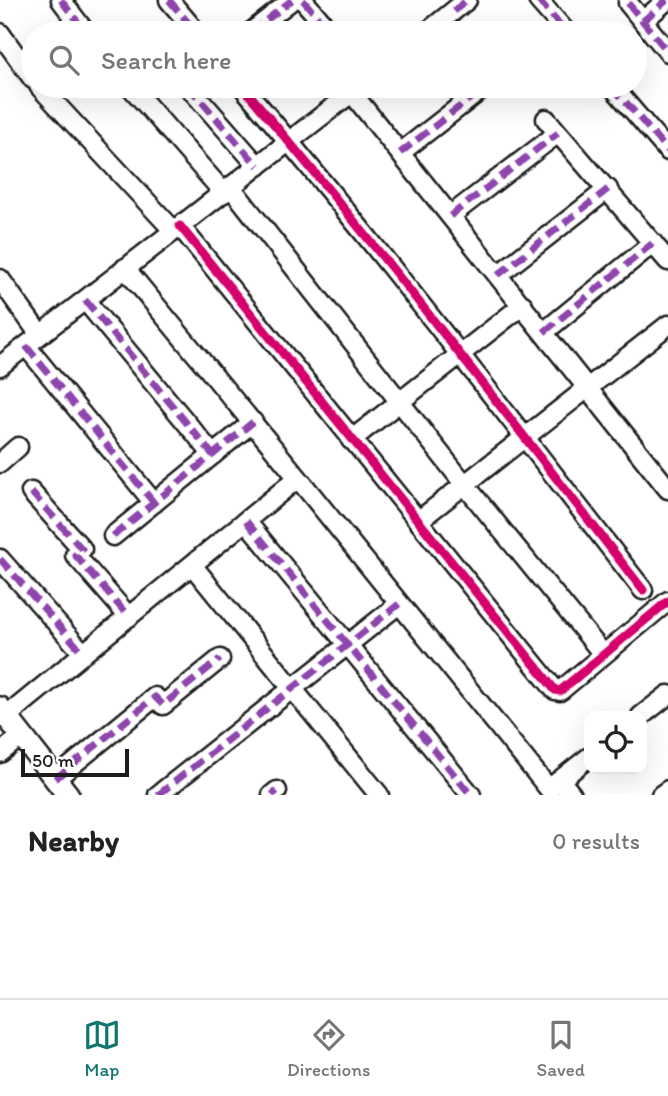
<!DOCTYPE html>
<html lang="en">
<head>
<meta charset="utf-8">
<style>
  :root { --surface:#fff; --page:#f2f2f2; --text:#222; --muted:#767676; --line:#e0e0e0; --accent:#0f766e }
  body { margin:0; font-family:Itim,sans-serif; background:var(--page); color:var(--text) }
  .controls { position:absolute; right:21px; bottom:21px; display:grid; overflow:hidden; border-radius:14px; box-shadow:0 7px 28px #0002 }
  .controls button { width:63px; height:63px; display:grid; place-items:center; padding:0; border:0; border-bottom:2px solid var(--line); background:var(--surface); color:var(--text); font:35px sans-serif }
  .scale { position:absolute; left:21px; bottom:18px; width:108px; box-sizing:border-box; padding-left:7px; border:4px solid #1c1c1c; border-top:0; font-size:19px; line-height:24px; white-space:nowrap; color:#1c1c1c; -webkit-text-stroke:5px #fff; paint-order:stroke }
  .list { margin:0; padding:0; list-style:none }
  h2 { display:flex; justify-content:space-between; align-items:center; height:91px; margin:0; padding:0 28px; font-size:30px }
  h2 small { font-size:23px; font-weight:400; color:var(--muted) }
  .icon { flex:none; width:38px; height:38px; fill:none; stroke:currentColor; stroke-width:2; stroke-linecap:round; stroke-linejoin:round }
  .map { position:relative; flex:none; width:668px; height:795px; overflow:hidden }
  .search { position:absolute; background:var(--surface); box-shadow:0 7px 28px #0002; left:21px; right:21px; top:21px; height:77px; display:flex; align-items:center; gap:18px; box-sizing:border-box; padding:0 24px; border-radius:38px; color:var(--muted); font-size:26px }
  .sheet { height:203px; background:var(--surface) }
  nav { display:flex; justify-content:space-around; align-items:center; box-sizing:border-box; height:98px; border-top:2px solid var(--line); background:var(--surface); font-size:19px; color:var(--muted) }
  nav a { display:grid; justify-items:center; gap:4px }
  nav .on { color:var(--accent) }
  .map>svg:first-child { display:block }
</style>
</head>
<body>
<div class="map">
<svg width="668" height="795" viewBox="0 0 668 795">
  <rect width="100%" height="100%" fill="#fff"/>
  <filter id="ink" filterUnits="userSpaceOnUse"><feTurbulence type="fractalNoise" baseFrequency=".0143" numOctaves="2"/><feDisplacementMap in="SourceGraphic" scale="14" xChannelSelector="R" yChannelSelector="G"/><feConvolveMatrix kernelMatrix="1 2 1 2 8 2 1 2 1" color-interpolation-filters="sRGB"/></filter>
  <g filter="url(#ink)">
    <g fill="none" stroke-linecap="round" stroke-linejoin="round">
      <g stroke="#1c1c1c" stroke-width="23">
        <path id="minor" d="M61,0L86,33
          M169,0L197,33
          M303,0L331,33
          M538,0L567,33
          M628,3L668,52
          M643,21L667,0
          M0,33L33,79
          M250,33L292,0
          M426,33L467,0
          M39,86L174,231
          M130,86L224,193
          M188,86L258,166
          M242,86C381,249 511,420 643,590
          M612,86L668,151
          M352,93L668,489
          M546,119L668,261
          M400,153L486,86
          M231,187L465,485L603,654
          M450,216L558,133
          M180,226L555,690L560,691L668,601
          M125,268L298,478L549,789L560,780L572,795
          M498,275L608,189
          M0,279L40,335
          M85,300L213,455
          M544,332L653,243
          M26,346L154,503
          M0,366L359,87
          M351,440L523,305
          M0,463L18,447
          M31,492L82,549L75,555L129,617
          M246,521L471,795
          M418,521L668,325
          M113,536L253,422
          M0,559L83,653
          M192,565L379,795
          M7,716L298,478
          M641,716L668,695
          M0,753L22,736
          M55,779L155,697L163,705L220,659
          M560,780L589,757
          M158,795L399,604
          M272,795L277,791
          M661,795L668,790"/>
      </g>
      <g stroke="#1c1c1c" stroke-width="26">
        <path id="tertiary" d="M0,708L68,795"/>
      </g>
      <use href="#minor" stroke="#fff" stroke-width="18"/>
      <use href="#tertiary" stroke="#fff" stroke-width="21"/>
      <path stroke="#8e44ad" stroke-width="7" stroke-dasharray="14 7" stroke-linecap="butt" d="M61,0L86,33
        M169,0L197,33
        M303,0L331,33
        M538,0L567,33
        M628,3L668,52
        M454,11L467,0
        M643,21L667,0
        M250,33L292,0
        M188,86L258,166
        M612,86L668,151
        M400,153L486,86
        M450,216L558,133
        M498,275L608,189
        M85,300L213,455
        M544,332L653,243
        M26,346L154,503
        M31,492L82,549L75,555L129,617
        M246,521L471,795
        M113,536L253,422
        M0,559L83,653
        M55,779L155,697L163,705L220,659
        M158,795L399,604
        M272,795L277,791"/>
      <g stroke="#fff" stroke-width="13">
        <path id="cycleway" d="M242,86C381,249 511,420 643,590
          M180,226L555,690L560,691L668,601"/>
      </g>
      <use href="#cycleway" stroke="#d6006c" stroke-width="9"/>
    </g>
  </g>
</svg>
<div class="controls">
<button><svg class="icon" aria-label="locate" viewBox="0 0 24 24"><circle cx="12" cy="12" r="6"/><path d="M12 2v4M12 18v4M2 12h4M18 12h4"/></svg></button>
</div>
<div class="scale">50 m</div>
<div class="search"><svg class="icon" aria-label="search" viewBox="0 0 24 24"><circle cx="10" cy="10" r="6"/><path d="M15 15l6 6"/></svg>Search here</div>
</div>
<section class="sheet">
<h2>Nearby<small>0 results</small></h2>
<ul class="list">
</ul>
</section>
<nav>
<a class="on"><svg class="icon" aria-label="map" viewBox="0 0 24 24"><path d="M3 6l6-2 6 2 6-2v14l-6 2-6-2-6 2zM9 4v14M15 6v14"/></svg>Map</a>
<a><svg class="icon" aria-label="directions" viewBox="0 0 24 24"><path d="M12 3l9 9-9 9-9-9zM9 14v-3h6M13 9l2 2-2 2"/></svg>Directions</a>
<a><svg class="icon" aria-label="saved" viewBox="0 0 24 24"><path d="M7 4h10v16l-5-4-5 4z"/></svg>Saved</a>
</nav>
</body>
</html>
